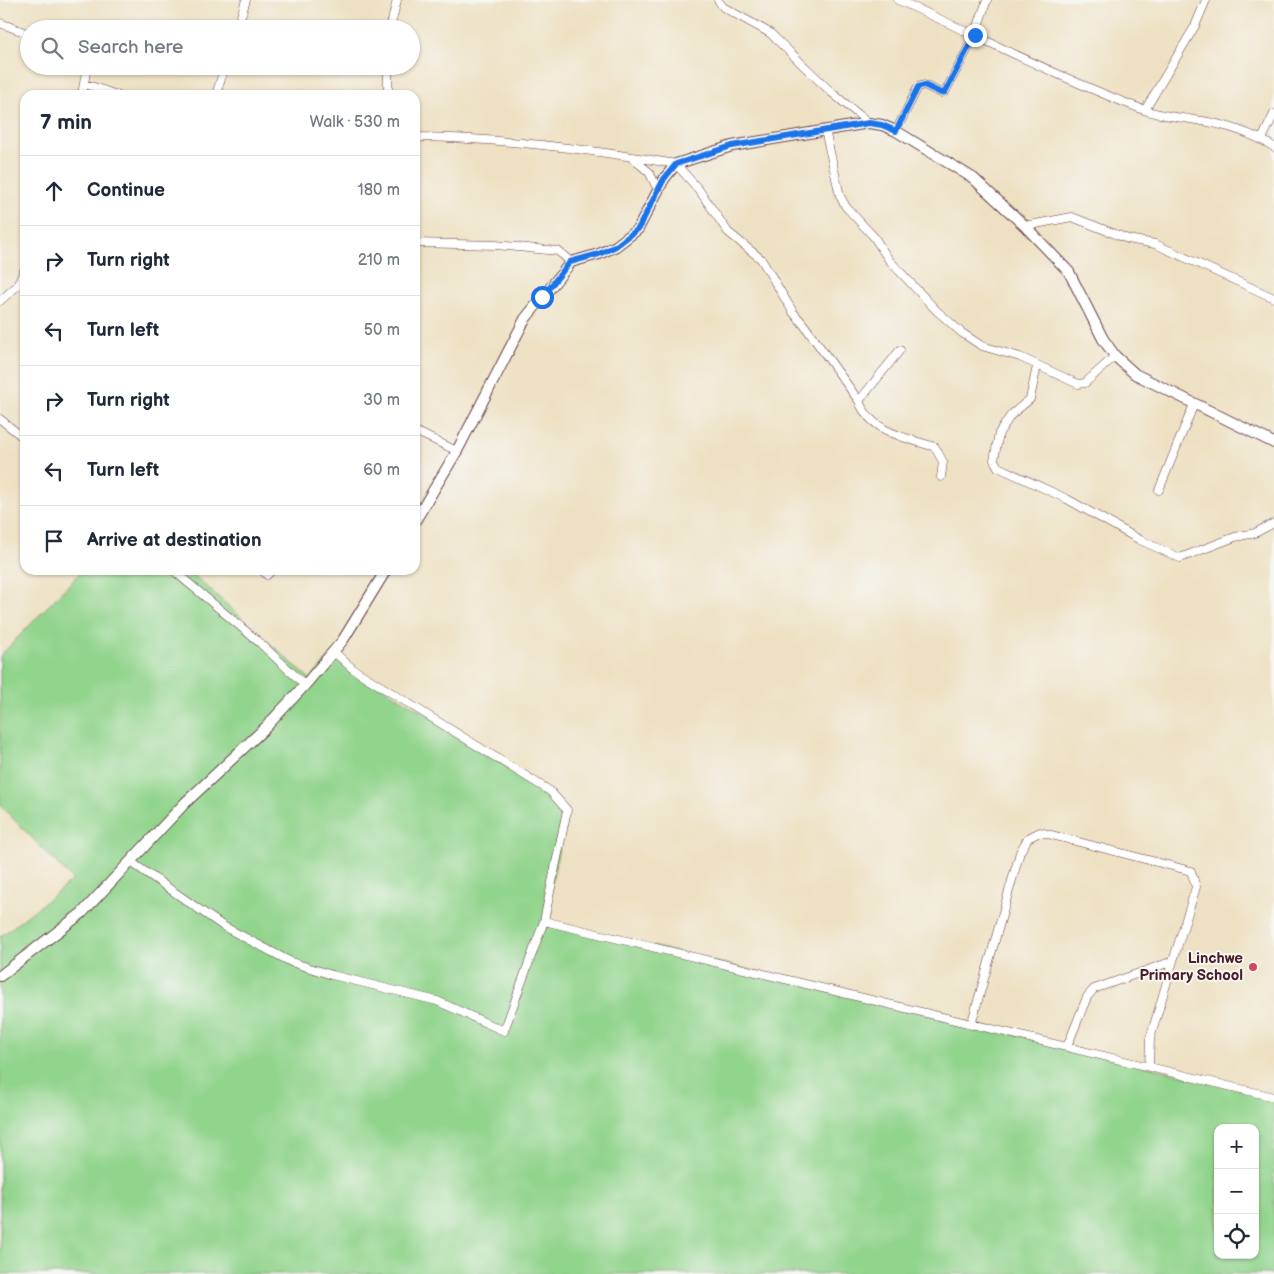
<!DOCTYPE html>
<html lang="en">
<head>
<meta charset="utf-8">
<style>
  :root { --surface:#fff; --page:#f2f2f3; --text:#1f2937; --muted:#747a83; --line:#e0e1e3 }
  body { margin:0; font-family:"Balsamiq Sans",sans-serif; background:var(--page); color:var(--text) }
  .controls { position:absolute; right:15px; bottom:15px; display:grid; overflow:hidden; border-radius:10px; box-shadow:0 1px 4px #0004 }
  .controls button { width:45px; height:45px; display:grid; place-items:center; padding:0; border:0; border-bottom:1px solid var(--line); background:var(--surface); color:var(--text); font:25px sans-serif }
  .stop { position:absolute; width:15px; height:15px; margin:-11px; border:4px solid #1a73e8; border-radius:50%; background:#fff }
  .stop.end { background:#1a73e8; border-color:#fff; box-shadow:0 1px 5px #0008 }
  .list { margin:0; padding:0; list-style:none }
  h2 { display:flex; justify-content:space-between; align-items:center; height:65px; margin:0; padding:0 20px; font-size:21px }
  h2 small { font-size:16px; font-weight:400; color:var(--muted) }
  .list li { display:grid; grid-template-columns:32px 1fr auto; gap:15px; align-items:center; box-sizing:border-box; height:70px; padding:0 20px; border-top:1px solid var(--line) }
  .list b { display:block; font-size:19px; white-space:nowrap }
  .list em { font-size:16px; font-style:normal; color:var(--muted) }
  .icon { flex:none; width:28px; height:28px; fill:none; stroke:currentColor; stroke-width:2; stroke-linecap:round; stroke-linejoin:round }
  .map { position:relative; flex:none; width:1274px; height:1274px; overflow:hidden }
  .search { position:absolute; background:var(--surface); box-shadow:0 1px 4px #0004; left:20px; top:20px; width:400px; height:55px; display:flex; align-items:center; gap:12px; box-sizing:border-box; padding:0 18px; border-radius:28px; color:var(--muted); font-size:19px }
  .panel { position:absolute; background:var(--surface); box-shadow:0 1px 4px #0004; left:20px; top:90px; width:400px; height:485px; border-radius:15px }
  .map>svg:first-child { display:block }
</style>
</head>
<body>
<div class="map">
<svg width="1274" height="1274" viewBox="0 0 1274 1274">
  <rect width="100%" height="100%" fill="#f6f6f2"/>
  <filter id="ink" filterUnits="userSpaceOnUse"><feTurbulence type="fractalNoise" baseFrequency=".02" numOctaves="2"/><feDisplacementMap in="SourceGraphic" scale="10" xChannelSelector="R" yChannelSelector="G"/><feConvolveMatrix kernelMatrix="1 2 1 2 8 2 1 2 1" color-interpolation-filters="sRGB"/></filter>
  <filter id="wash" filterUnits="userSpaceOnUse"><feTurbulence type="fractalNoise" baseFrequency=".0096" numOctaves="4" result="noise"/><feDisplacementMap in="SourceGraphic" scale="20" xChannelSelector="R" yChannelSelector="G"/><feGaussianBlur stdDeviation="1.12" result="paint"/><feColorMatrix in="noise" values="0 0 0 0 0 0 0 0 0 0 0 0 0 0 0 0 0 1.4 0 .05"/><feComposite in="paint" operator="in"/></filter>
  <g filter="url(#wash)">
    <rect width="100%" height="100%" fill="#eee1c3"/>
    <path fill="#91d48c" stroke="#6e7a5c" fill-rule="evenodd" d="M83,570H188L310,679L334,652L353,669L550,791L567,810L544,920L1274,1097V1274H0V937L73,880L0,805V656ZM1218,1128H1255V1255H1218Z"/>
  </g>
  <g filter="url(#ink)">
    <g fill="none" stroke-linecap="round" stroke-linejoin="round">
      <g stroke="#633c42" stroke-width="9">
        <path id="minor" d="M718,0L723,7L770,33L831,92L869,123
          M898,0C980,37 1060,78 1144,110C1162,116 1178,117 1196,120C1224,124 1250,132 1274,147
          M0,23L29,34
          M237,29L246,0
          M390,29L397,0
          M85,84L117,95
          M82,95L87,66
          M216,95L225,66
          M388,95V66
          M1145,110L1195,26L1206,0
          M825,130L840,196L846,207L874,237L889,260L936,310L962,333L982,346L1020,357L1078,384L1085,383L1115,356
          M896,131L918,87L924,85L941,93L945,92L975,35L987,0
          M415,137C504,138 589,149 676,164L699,190L728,232L761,259L793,312L804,325L859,401C870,432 907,438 935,447L943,462L941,477
          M1262,139L1274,114
          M631,157L649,172L658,190
          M1025,226L1072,217L1128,239L1155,244L1274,298
          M415,243L496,245L558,251L571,262
          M0,301L17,286L25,269
          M1037,366L1030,399L1011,415L999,433L994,460L998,467L1067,499L1140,540L1180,558L1235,537L1255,533L1274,523
          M859,401L900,350
          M0,419L25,439
          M415,431L457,451
          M1159,490L1194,404
          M173,570L260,643L305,685
          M262,570L267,575L272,570
          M131,862L223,926L291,962L332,975L437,1001L504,1031L544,921L567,810L550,791L353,669L334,652
          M544,921L1274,1097
          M971,1025L1020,852L1028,838L1040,832L1191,871L1196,887L1173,961L1094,989L1087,997L1067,1047
          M1149,1067L1150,1039L1173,961"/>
      </g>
      <g stroke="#633c42" stroke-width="12">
        <path id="tertiary" d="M415,521L457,451L525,319L571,262L599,254L616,246L638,229L664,179L676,164L732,146L869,123L882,125L896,131L973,178L1025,226L1069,272L1103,339L1115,356L1135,374L1274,443
          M0,976L82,913L185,803L265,728L305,685L343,640L386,570"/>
      </g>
      <use href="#minor" stroke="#fff" stroke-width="8"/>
      <use href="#tertiary" stroke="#fff" stroke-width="10"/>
    </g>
  </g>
  <g fill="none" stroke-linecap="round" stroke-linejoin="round" filter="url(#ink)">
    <path stroke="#1a73e8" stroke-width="6" d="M542,297L570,262L599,254L616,246L638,229L664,179L676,164L732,146L869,123L882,125L896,131L918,87L924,85L941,93L945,92L975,35"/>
  </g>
  <circle fill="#d1495b" stroke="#f6f6f2" stroke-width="2" cx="1253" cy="967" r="5"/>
  <g text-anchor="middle" stroke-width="4" stroke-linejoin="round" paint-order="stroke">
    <g font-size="15" font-weight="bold" fill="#4a1f2b" stroke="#f6f6f2" text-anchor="end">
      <text x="1243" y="963">Linchwe<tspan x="1243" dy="17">Primary School</tspan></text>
    </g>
  </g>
</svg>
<div class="controls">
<button>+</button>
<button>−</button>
<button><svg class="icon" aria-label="locate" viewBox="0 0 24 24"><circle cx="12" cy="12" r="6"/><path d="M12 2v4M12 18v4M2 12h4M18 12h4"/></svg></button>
</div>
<div class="stop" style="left:542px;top:297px"></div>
<div class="stop end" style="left:975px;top:35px"></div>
<div class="search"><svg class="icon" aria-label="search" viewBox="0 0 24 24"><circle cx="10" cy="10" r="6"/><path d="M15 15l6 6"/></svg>Search here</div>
<section class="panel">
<h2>7 min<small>Walk · 530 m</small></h2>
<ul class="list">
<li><svg class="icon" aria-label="ahead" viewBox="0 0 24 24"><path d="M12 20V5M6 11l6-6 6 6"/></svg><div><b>Continue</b></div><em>180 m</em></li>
<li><svg class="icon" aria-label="right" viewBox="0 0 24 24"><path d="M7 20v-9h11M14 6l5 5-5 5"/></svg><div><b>Turn right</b></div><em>210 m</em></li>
<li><svg class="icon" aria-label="left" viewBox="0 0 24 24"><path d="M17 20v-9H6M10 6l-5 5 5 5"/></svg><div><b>Turn left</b></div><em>50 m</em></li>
<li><svg class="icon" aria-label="right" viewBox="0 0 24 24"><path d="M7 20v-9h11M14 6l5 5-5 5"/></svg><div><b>Turn right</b></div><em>30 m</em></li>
<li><svg class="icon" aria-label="left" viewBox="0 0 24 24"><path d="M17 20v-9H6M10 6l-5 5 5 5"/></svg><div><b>Turn left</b></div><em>60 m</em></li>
<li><svg class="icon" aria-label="arrive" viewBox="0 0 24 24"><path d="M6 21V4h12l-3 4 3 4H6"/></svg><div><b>Arrive at destination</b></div></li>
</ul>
</section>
</div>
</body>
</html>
